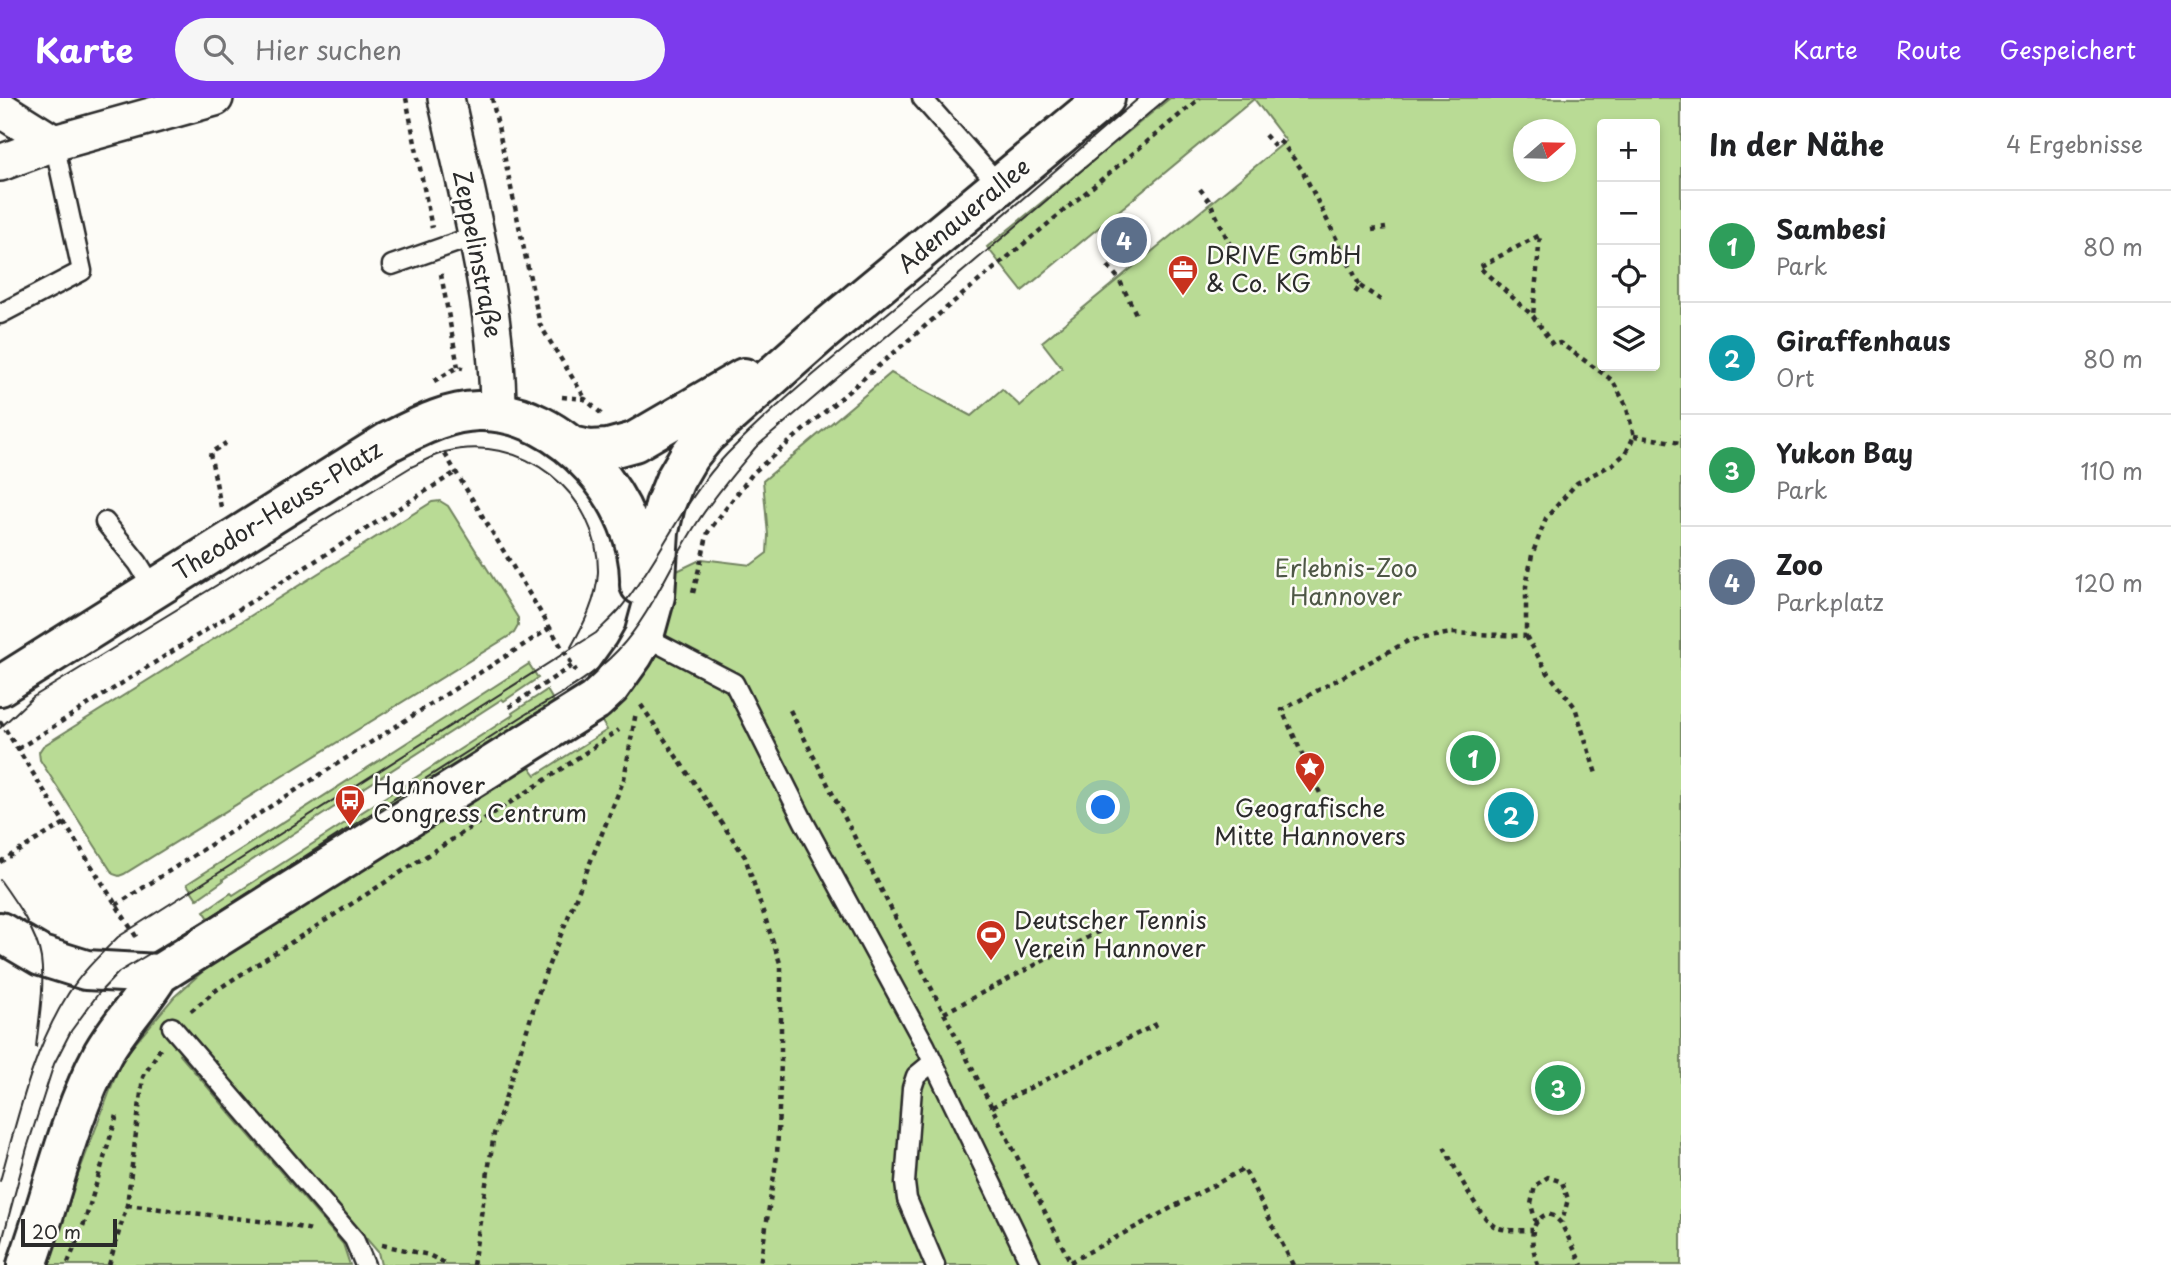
<!DOCTYPE html>
<html lang="de">
<head>
<meta charset="utf-8">
<style>
  :root { --surface:#fff; --page:#f6f6f6; --text:#202124; --muted:#757577; --line:#e0e0e0; --accent:#7c3aed }
  body { margin:0; font-family:"Playpen Sans",sans-serif; background:var(--page); color:var(--text) }
  .controls { position:absolute; right:21px; top:21px; display:grid; overflow:hidden; border-radius:7px; box-shadow:0 4px 10px #0003 }
  .controls button { width:63px; height:63px; display:grid; place-items:center; padding:0; border:0; border-bottom:2px solid var(--line); background:var(--surface); color:var(--text); font:35px sans-serif }
  .compass { position:absolute; left:1513px; top:21px; width:63px; height:63px; border-radius:50%; background:var(--surface); box-shadow:0 4px 10px #0003; rotate:70deg }
  .scale { position:absolute; left:21px; bottom:18px; width:96px; box-sizing:border-box; padding-left:7px; border:4px solid #2b2b2b; border-top:0; font-size:19px; line-height:24px; white-space:nowrap; color:#2b2b2b; -webkit-text-stroke:5px #fdfcf7; paint-order:stroke }
  .you { position:absolute; left:1104px; top:710px; width:24px; height:24px; margin:-18px; border:5px solid #fff; border-radius:50%; background:#1a73e8; box-shadow:0 0 0 10px #1a73e833 }
  .badge { display:grid; place-items:center; width:46px; height:46px; border-radius:50%; background:var(--accent); color:#fff; font-size:23px; font-weight:700 }
  .pin { position:absolute; translate:-50% -50%; border:4px solid #fff; box-shadow:0 2px 7px #0006 }
  .list { margin:0; padding:0; list-style:none }
  h2 { display:flex; justify-content:space-between; align-items:center; height:91px; margin:0; padding:0 28px; font-size:30px }
  h2 small { font-size:23px; font-weight:400; color:var(--muted) }
  .list li { display:grid; grid-template-columns:46px 1fr auto; gap:21px; align-items:center; box-sizing:border-box; height:112px; padding:0 28px; border-top:2px solid var(--line) }
  .list b { display:block; font-size:26px; white-space:nowrap }
  .list p { margin:0; font-size:23px; white-space:nowrap; color:var(--muted) }
  .list em { font-size:23px; font-style:normal; color:var(--muted) }
  .icon { flex:none; width:38px; height:38px; fill:none; stroke:currentColor; stroke-width:2; stroke-linecap:round; stroke-linejoin:round }
  .map { position:relative; flex:none; width:1681px; height:1167px; overflow:hidden }
  header { display:flex; align-items:center; gap:42px; box-sizing:border-box; height:98px; padding:0 35px; background:var(--accent); color:#fff }
  header strong { font-size:33px }
  nav { display:flex; gap:38px; margin-inline-start:auto; font-size:24px }
  .search { width:490px; height:63px; background:var(--page); display:flex; align-items:center; gap:18px; box-sizing:border-box; padding:0 24px; border-radius:38px; color:var(--muted); font-size:26px }
  main { display:flex }
  aside { flex:1; background:var(--surface) }
  .map>svg:first-child { display:block }
</style>
</head>
<body>
<header>
<strong>Karte</strong>
<div class="search"><svg class="icon" aria-label="search" viewBox="0 0 24 24"><circle cx="10" cy="10" r="6"/><path d="M15 15l6 6"/></svg>Hier suchen</div>
<nav><a>Karte</a><a>Route</a><a>Gespeichert</a></nav>
</header>
<main>
<div class="map">
<svg width="1681" height="1167" viewBox="0 0 1681 1167">
  <rect width="100%" height="100%" fill="#fdfcf7"/>
  <filter id="ink" filterUnits="userSpaceOnUse"><feTurbulence type="fractalNoise" baseFrequency=".0143" numOctaves="2"/><feDisplacementMap in="SourceGraphic" scale="14" xChannelSelector="R" yChannelSelector="G"/><feConvolveMatrix kernelMatrix="1 2 1 2 8 2 1 2 1" color-interpolation-filters="sRGB"/></filter>
  <g filter="url(#ink)">
    <path fill="#b9db95" stroke="#728360" stroke-width="2" fill-rule="evenodd" d="M1170,0H1681V1167H381L378,1154L193,939L180,957L343,1146L350,1167H44L122,961L174,899L202,874L306,804L526,664L536,677L607,632L598,617L661,542L677,473L702,461L751,467L767,455L768,437L763,383L891,275L971,318L1002,291L1020,308L1062,270L1042,244L1286,43L1254,1L1022,193L987,149ZM1602,26H1655V268H1602ZM1524,32H1566V74H1524Z
      M440,403L448,408L518,520V528L514,535L124,776L119,778L113,776L40,662L39,654L43,648L432,404Z
      M529,566L538,580L504,603L502,601L223,781V783L197,801L187,786Z
      M547,592L557,609L214,828L204,813L231,795L233,797L513,617L512,615Z"/>
    <g fill="none" stroke-linecap="round" stroke-linejoin="round">
      <g stroke="#2b2b2b" stroke-width="23">
        <path id="lane" d="M922,0L1000,88
          M392,167L475,138
          M0,216L82,173L54,45
          M105,424L138,465L154,491
          M644,538L734,585L804,724L925,947L1031,1167
          M172,929L354,1141L365,1167
          M933,964L916,978L912,990L905,1085L907,1101L935,1167"/>
      </g>
      <g stroke="#2b2b2b" stroke-width="40">
        <path id="street" d="M446,0C468,103 498,208 498,314
          M0,11L54,45
          M0,65L54,45L215,0"/>
      </g>
      <g stroke="#2b2b2b" stroke-width="44">
        <path id="secondary" d="M571,348L590,352L608,351L634,344L744,280
          M0,588L388,344C417,330 445,314 478,313C563,310 643,406 640,487
          M0,834L41,858L86,872L159,876L595,603L610,589L633,557L644,538L655,498L659,433L665,407L675,382L689,358L706,337L821,235L1105,0
          M27,1167C53,1096 67,1022 103,955C119,927 142,904 159,876"/>
      </g>
      <path stroke="#2b2b2b" stroke-width="4.5" stroke-dasharray="5 5" stroke-linecap="butt" d="M406,0L432,130
        M492,0L540,227L585,300
        M1265,37L1274,47L1279,43L1283,46L1302,72L1360,188L1353,198
        M1200,91L1210,104L1230,147
        M1372,132L1386,130
        M1108,168L1119,181L1137,218
        M441,176L458,269
        M1360,188L1384,204
        M434,283L458,269L463,270
        M562,299L585,301L603,317
        M1634,338L1681,345
        M445,356L576,573
        M221,409L210,355L226,345
        M693,495L708,434L753,375L945,211L1200,0
        M1526,538L1548,575L1575,609L1597,679
        M641,607L745,759L781,868V964L777,1058L760,1167
        M509,609L573,567
        M790,612L1072,1167
        M0,623L137,840
        M18,651L456,374
        M1324,704L1282,612L1408,543L1451,535L1526,538V488L1532,457L1546,420L1577,385L1613,366L1626,355L1634,338L1626,307L1612,282L1560,245L1553,247L1533,218L1479,169L1540,137L1533,218
        M0,764L65,725
        M116,807L550,530
        M191,913L215,893L536,688L619,632
        M944,915L1111,827
        M992,1009L1161,924
        M1444,1049C1454,1067 1478,1118 1494,1128C1505,1134 1521,1132 1533,1132
        M127,1107L284,1126L312,1132
        M1536,1125L1531,1106L1535,1088L1548,1079L1562,1084L1568,1101L1562,1124
        M382,1147L429,1157L448,1167
        M1070,1164L1244,1071L1293,1167
        M68,1165L85,1123L118,1014
        M109,1167L127,1107L143,979L160,951
        M473,1167L494,1036L543,881L624,681L636,614
        M1538,1167C1532,1150 1526,1125 1547,1116L1554,1118L1561,1125L1582,1167"/>
      <use href="#lane" stroke="#fdfcf7" stroke-width="18"/>
      <use href="#street" stroke="#fdfcf7" stroke-width="35"/>
      <use href="#secondary" stroke="#fdfcf7" stroke-width="38"/>
      <path stroke="#2b2b2b" stroke-width="2" d="M0,630L33,599L411,369C422,364 434,357 445,354C522,334 599,395 598,474C597,500 584,526 571,549
        M0,782C15,803 37,834 41,860C45,889 39,920 36,949
        M0,1083C18,1019 32,953 68,896C81,875 100,857 118,839L596,535C604,527 612,520 619,512C659,463 683,402 727,356C788,294 856,242 923,186C995,125 1067,62 1139,0
        M0,1151L27,1050L54,966L71,933L98,896L119,874L209,820L526,616C558,598 593,579 618,552C652,516 670,466 697,425C714,398 735,374 756,349L1167,0"/>
    </g>
  </g>
  <defs>
    <g id="office-pin" transform="scale(1.575)"><path d="M0 17L-7.5 6A9.5 9.5 0 1 1 7.5 6Z" fill="#c8321e" stroke="#fdfcf7"/><path d="M-6-3h4V-5.5h4V-3h4V5H-6ZM-1-4.5V-3h2v-1.5ZM-6 0V1H6V0Z" fill="#fff"/></g>
    <g id="sight-pin" transform="scale(1.575)"><path d="M0 17L-7.5 6A9.5 9.5 0 1 1 7.5 6Z" fill="#c8321e" stroke="#fdfcf7"/><path d="M0-6L1.8-2.2L6-1.7L2.9 1.2L3.7 5.4L0 3.3L-3.7 5.4L-2.9 1.2L-6-1.7L-1.8-2.2Z" fill="#fff"/></g>
    <g id="bus-pin" transform="scale(1.575)"><path d="M0 17L-7.5 6A9.5 9.5 0 1 1 7.5 6Z" fill="#c8321e" stroke="#fdfcf7"/><path d="M-5-6H5V4H4V6H2V4H-2V6H-4V4H-5ZM-3.5-4V0h7V-4ZM-3.5 1.2v1.5H-2V1.2ZM2 1.2v1.5H3.5V1.2Z" fill="#fff"/></g>
    <g id="stadium-pin" transform="scale(1.575)"><path d="M0 17L-7.5 6A9.5 9.5 0 1 1 7.5 6Z" fill="#c8321e" stroke="#fdfcf7"/><path d="M0-5a6.5 5 0 1 0 0 10a6.5 5 0 1 0 0-10ZM-3.5-1.8h7v3.6h-7Z" fill="#fff"/></g>
  </defs>
  <g fill-rule="evenodd">
    <use href="#office-pin" x="1183" y="172"/>
    <use href="#sight-pin" x="1310" y="669"/>
    <use href="#bus-pin" x="350" y="702"/>
    <use href="#stadium-pin" x="991" y="837"/>
  </g>
  <g text-anchor="middle" stroke-width="5" stroke-linejoin="round" paint-order="stroke">
    <g font-size="24" fill="#2b2b2b" stroke="#fdfcf7">
      <text transform="translate(964 118) rotate(-40)" y="8">Adenauerallee</text>
      <text transform="translate(477 156) rotate(79)" y="8">Zeppelinstraße</text>
      <text transform="translate(278 413) rotate(-32)" y="8">Theodor-Heuss-Platz</text>
    </g>
    <g font-size="24" fill="#2b2b2b" stroke="#fdfcf7" text-anchor="start">
      <text x="1206" y="166">DRIVE GmbH<tspan x="1206" dy="28">&amp; Co. KG</tspan></text>
      <text x="373" y="696">Hannover<tspan x="373" dy="28">Congress Centrum</tspan></text>
      <text x="1310" y="719" text-anchor="middle">Geografische<tspan x="1310" dy="28">Mitte Hannovers</tspan></text>
      <text x="1014" y="831">Deutscher Tennis<tspan x="1014" dy="28">Verein Hannover</tspan></text>
    </g>
    <g font-size="24" fill="#4e5746" stroke="#fdfcf7">
      <text x="1346" y="479">Erlebnis-Zoo<tspan x="1346" dy="28">Hannover</tspan></text>
    </g>
  </g>
</svg>
<div class="controls">
<button>+</button>
<button>−</button>
<button><svg class="icon" aria-label="locate" viewBox="0 0 24 24"><circle cx="12" cy="12" r="6"/><path d="M12 2v4M12 18v4M2 12h4M18 12h4"/></svg></button>
<button><svg class="icon" aria-label="layers" viewBox="0 0 24 24"><path d="M12 4l9 5-9 5-9-5zM3 14l9 5 9-5"/></svg></button>
</div>
<svg class="compass" viewBox="-18 -18 36 36"><path d="M0-13l5 13h-10z" fill="#e53935"/><path d="M0 13l5-13h-10z" fill="#757577"/></svg>
<div class="scale">20 m</div>
<div class="you"></div>
<div class="pin badge" style="left:1473px;top:660px;background:#2e9e5b">1</div>
<div class="pin badge" style="left:1511px;top:717px;background:#0f9aa8">2</div>
<div class="pin badge" style="left:1558px;top:990px;background:#2e9e5b">3</div>
<div class="pin badge" style="left:1124px;top:142px;background:#5c6f8a">4</div>
</div>
<aside>
<h2>In der Nähe<small>4 Ergebnisse</small></h2>
<ul class="list">
<li><span class="badge" style="background:#2e9e5b">1</span><div><b>Sambesi</b><p>Park</p></div><em>80 m</em></li>
<li><span class="badge" style="background:#0f9aa8">2</span><div><b>Giraffenhaus</b><p>Ort</p></div><em>80 m</em></li>
<li><span class="badge" style="background:#2e9e5b">3</span><div><b>Yukon Bay</b><p>Park</p></div><em>110 m</em></li>
<li><span class="badge" style="background:#5c6f8a">4</span><div><b>Zoo</b><p>Parkplatz</p></div><em>120 m</em></li>
</ul>
</aside>
</main>
</body>
</html>
